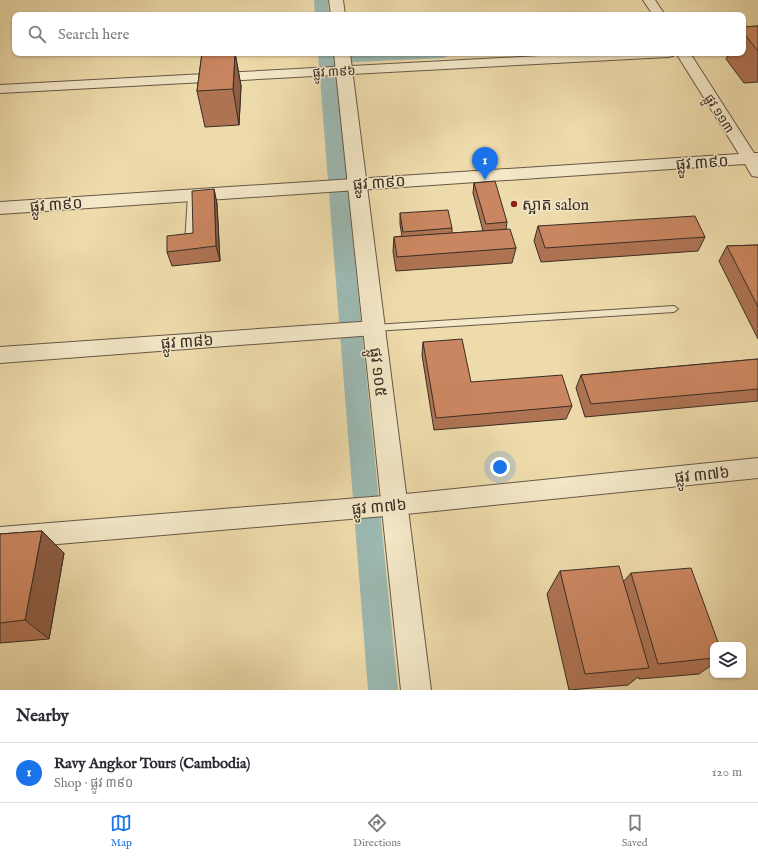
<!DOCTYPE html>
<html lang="en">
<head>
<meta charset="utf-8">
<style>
  :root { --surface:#fff; --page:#f7f7f7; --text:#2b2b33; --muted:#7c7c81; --line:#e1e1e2; --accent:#1a73e8 }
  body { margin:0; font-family:"IM FELL English","Noto Sans Khmer",serif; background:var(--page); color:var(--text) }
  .controls { position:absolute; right:12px; bottom:12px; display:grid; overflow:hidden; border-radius:8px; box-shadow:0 1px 3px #0004 }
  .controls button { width:36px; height:36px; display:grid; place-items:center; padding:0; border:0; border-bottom:1px solid var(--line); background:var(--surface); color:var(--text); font:20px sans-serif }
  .you { position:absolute; left:500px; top:467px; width:14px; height:14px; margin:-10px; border:3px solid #fff; border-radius:50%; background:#1a73e8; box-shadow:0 0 0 6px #1a73e833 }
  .badge { display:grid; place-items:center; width:26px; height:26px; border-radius:50%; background:var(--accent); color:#fff; font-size:13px; font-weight:700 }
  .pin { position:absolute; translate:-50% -33px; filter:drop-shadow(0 1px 2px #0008) }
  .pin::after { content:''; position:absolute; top:21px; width:14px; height:12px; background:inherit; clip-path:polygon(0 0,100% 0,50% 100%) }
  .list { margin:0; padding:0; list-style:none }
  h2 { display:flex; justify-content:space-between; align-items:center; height:52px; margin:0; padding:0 16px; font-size:17px }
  h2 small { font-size:13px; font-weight:400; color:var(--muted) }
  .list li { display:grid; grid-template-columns:26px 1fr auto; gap:12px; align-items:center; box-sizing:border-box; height:60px; padding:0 16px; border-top:1px solid var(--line) }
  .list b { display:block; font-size:15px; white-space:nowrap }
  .list p { margin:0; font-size:13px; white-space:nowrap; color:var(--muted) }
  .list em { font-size:13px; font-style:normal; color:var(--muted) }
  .icon { flex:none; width:22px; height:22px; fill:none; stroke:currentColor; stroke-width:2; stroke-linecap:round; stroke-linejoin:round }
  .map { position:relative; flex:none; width:758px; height:690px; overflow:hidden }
  .search { position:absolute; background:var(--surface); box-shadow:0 1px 3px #0004; left:12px; right:12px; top:12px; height:44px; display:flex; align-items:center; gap:10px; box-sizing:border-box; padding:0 14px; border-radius:8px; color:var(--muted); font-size:15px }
  .sheet { height:112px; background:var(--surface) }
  nav { display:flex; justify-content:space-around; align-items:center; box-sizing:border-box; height:56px; border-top:1px solid var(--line); background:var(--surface); font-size:11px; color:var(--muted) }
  nav a { display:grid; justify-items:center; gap:2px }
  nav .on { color:var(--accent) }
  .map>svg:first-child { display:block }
</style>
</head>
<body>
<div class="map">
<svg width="758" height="690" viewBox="0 0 758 690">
  <rect width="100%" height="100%" fill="#eedbab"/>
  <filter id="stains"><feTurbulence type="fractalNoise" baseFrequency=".005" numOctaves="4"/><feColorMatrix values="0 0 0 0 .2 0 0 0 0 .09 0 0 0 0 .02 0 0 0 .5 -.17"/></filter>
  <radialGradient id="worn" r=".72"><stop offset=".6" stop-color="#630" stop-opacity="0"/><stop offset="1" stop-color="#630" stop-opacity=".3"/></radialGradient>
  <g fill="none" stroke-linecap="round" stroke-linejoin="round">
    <path fill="#9cb9b2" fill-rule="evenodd" d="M314,0H328L329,15H315Z
      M318,53H451L448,56L443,58L335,63L398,690H368Z"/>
    <g stroke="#665847" stroke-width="2">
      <path id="service" d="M192,192L196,195L193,244L189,247L185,244L188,195Z
        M674,306L678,309L674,312L374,331L371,330L370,328L371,326L374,325Z"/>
    </g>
    <g stroke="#665847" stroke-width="2">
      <path id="minor" d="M643,0H655L665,15H653Z
        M594,53H675L673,56L668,57L0,93V85Z
        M676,53H690L754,153H758V177L752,176L745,164L0,214V202L739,154Z
        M374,321L381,323L383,328L381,333L374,335L0,363V347Z
        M758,458V478L396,515L0,549V527L396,495Z"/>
    </g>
    <g stroke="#665847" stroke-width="2">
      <path id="tertiary" d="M329,0H343L345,15H331Z
        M334,53H350L431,690H401Z"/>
    </g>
    <use href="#service" fill="#f4e8c8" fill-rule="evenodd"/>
    <use href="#minor" fill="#f4e8c8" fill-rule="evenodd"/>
    <use href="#tertiary" fill="#f4e8c8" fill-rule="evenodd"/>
  </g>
  <path fill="#ae7353" stroke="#382d26" d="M758,26V82L744,83L726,59L729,53H743V27Z
    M202,53H235L241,86L239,125L205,127L197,91Z
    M474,183L507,222L506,229L516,248L512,263L396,271L393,251L394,237L402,236L400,224V213L452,228V233L483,231L473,193Z
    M214,189L217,204L220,261L172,266L167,252L193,233Z
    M538,226L705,237L698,251L541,262L534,241Z
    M758,245V339L719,261L727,246Z
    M423,342L471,382L572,406L566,419L434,430L422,355Z
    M758,359V401L585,417L576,388L581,375Z
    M42,531L64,553L49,639L0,643V534Z
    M560,571L624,581L631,573L713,645V664L699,674L639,679L638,677L628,685L569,690L547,594Z"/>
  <path fill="#8d5e43" stroke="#382d26" d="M235,53L241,86L239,125L233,89Z
    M214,189L217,204L220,261L216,246Z
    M42,531L64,553L49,639L25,620Z"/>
  <path fill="#ca8660" stroke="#382d26" d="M758,26V51L743,32V27Z
    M202,53H235L233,89L197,91Z
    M495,181L507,222L486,224L474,183Z
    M214,189L216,246L167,252V236L193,233L192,191Z
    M448,210L452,228L403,232L400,213Z
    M695,216L705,237L545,248L538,226Z
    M510,229L516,248L397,257L394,237Z
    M758,245V307L727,246Z
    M462,339L471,382L562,375L572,406L436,418L423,342Z
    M758,359V389L591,404L581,375Z
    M42,531L25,620L0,623V534Z
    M619,566L649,668L585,674L560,571Z
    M691,568L719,645H713V658L658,664L631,573Z"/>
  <circle fill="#8f2418" stroke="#f4e8c8" stroke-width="1.5" cx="514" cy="204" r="4"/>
  <g text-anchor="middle" stroke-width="3" stroke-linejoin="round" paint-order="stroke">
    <g font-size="13" fill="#382d26" stroke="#f4e8c8">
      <text transform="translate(334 71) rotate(-3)" y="5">ផ្លូវ ៣៩៦</text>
      <text transform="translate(720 113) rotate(58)" y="5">ផ្លូវ ១១៣</text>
    </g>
    <g font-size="16" fill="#382d26" stroke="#f4e8c8">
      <text transform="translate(702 162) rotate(-4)" y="6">ផ្លូវ ៣៩០</text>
      <text transform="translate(379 182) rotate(-4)" y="6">ផ្លូវ ៣៩០</text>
      <text transform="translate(56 204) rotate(-4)" y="6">ផ្លូវ ៣៩០</text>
      <text transform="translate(187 341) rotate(-4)" y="6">ផ្លូវ ៣៨៦</text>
      <text transform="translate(379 372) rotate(83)" y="6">ផ្លូវ ១០៥</text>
      <text transform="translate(702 474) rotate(-6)" y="6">ផ្លូវ ៣៧៦</text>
      <text transform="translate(379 506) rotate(-5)" y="6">ផ្លូវ ៣៧៦</text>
    </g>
    <g font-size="16" fill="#382d26" stroke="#f4e8c8" text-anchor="start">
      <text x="522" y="210">ស្អាត salon</text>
    </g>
  </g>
  <rect width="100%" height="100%" filter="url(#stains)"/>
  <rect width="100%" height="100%" fill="url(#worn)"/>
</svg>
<div class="controls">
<button><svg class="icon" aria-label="layers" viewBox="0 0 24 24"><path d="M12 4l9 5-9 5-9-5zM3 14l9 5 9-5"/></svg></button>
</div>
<div class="you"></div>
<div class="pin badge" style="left:485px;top:180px">1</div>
<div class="search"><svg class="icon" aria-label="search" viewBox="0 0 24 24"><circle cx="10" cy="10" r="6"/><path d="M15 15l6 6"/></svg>Search here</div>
</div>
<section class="sheet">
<h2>Nearby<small></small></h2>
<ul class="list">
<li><span class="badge">1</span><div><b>Ravy Angkor Tours (Cambodia)</b><p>Shop · ផ្លូវ ៣៩០</p></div><em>120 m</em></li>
</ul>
</section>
<nav>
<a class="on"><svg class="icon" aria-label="map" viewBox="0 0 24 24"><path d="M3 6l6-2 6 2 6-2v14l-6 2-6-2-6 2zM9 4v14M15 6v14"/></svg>Map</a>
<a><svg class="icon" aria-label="directions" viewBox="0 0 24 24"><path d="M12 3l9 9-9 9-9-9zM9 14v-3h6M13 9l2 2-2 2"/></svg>Directions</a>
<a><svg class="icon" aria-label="saved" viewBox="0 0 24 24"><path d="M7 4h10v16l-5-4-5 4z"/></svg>Saved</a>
</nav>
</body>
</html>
